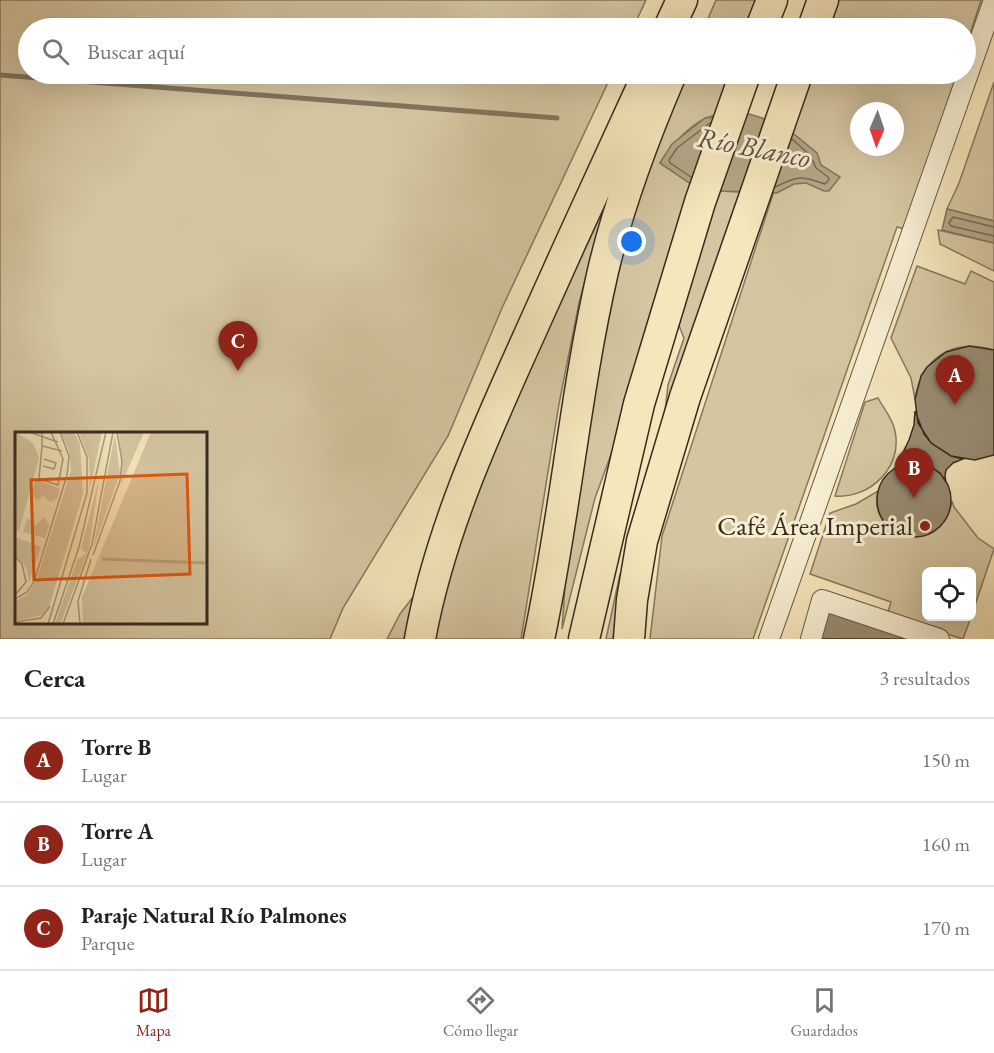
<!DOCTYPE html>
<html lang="es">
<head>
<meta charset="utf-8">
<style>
  :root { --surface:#fff; --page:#f6f6f6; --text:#222; --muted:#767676; --line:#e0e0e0; --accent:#8f2418 }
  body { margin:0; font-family:"EB Garamond",serif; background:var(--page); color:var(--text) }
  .controls { position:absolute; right:18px; bottom:18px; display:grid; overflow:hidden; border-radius:9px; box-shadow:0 6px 24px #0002 }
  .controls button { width:54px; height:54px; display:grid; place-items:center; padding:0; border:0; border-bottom:2px solid var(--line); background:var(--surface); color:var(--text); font:30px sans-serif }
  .compass { position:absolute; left:850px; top:102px; width:54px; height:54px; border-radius:50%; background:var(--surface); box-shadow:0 6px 24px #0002; rotate:182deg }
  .you { position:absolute; left:632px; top:242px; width:21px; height:21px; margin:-15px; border:4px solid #fff; border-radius:50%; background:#1a73e8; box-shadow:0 0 0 9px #1a73e833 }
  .badge { display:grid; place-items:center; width:39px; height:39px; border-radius:50%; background:var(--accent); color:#fff; font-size:20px; font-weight:700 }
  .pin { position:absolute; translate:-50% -50px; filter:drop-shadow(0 2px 3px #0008) }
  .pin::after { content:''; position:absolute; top:32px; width:21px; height:18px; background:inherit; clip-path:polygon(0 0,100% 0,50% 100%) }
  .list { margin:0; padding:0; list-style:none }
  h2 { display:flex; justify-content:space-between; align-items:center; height:78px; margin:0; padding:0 24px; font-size:26px }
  h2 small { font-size:20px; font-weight:400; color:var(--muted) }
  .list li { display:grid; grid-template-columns:39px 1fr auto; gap:18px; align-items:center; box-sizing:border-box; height:84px; padding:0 24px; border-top:2px solid var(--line) }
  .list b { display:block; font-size:22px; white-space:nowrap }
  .list p { margin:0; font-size:20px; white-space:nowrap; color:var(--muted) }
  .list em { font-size:20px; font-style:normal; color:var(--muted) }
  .icon { flex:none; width:33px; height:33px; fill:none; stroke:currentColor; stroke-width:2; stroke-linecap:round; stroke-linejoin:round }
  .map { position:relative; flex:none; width:994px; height:639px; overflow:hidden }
  .search { position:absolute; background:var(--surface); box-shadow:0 6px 24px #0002; left:18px; right:18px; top:18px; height:66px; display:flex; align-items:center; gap:15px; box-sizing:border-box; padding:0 21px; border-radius:33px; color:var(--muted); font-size:22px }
  .sheet { height:330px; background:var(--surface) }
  nav { display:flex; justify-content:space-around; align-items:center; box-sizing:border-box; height:84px; border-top:2px solid var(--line); background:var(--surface); font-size:16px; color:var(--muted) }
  nav a { display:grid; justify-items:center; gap:3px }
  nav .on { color:var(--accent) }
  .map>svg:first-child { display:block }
</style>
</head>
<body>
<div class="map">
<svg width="994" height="639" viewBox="0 0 994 639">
  <rect width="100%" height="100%" fill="#f5e6bb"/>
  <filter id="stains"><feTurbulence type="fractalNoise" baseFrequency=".00333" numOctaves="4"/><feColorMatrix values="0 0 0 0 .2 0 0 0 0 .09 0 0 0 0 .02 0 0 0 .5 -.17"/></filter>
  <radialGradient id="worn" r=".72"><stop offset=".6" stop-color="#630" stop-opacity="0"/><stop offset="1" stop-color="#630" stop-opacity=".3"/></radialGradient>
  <path fill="#d5c6a1" stroke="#867860" stroke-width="1.5" fill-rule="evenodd" d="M0,0H646L633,28H28V74H612L502,308L448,436L343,608L330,639H0ZM16,434H206V622H16Z
    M716,0H759L748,28H704Z
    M839,0H981L966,47V28H828Z
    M685,74H731L715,115C693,120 671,145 660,163L691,184L616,441L595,498L562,629L568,543L603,328L640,184Z
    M812,74H957L905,229L897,227L753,639H650L662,536ZM859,111H895V147H859Z
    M994,82V221L947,209L959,183Z
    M612,182L579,303L559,404L521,639H430L447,569L491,450Z
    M719,191L741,192L664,420L668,385L684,338L678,323L680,308Z
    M938,230L994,243V271L940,244Z
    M917,266L965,284L971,271L994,282V350C953,338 922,357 915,399L911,378L891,338Z
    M878,398C884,409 893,419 895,431C903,467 870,499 835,496L865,402Z
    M878,491C866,537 941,561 952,501L954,507L978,538L994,549L972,614V572H926V616L971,617L963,639L887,615L891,602L810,574L830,513L856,504Z
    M620,574L613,639H606Z
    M413,597L404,639H387L400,614Z"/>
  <path fill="#b4a686" stroke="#82755d" stroke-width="1.5" d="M749,114L762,118L795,135L817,153L821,165L840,177L829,191H824L806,183L794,184L777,193L722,191L691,184L660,163L672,144L705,118Z
    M947,209L994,221V243L942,230Z"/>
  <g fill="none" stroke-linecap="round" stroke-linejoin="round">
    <path stroke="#756853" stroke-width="1.5" d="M691,177L670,163L669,160L677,148L710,123
      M775,187C798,176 801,175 825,184L829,180L828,177L816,168L811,156L792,139
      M994,227L953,217L949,223L951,226L994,236"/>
    <path stroke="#82755d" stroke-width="5" d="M0,75L557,118"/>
  </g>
  <path fill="#998c71" stroke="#362b20" stroke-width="1.5" d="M969,346L994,350V455L975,460L951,456L931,443L918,423L915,399L921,376L927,367L946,352Z
    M915,411L924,434L931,443L951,456L963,459L953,463L946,470L945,476L946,482L940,473L930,466L909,463L896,467L909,440L914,425Z
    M877 500a37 37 0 1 1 74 0a37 37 0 1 1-74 0Z
    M829,611L915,639H820Z"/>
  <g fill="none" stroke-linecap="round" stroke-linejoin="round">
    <g stroke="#665a47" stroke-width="22">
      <path id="minor" d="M769,639L994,0
        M811,639L822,600L939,639"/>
    </g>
    <g stroke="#362b20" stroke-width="33">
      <path id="highway" d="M669,28L682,0
        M761,28L772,0
        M813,28L823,0
        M420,639C440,529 489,424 535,322C572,239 610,156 648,74
        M539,639C565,517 575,393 603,271C619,203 644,137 671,74
        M584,639L639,404L700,202L745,74
        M629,639L632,600L642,541L685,397L797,74"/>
    </g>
    <use href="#minor" stroke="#f8efd3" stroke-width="20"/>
    <use href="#highway" stroke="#f5e6bb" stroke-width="30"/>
  </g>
  <circle fill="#8f2418" stroke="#f8efd3" stroke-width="2" cx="925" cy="526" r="6"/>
  <g text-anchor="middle" stroke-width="6" stroke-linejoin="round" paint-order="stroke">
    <g font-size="27" fill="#362b20" stroke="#f8efd3" text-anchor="end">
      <text x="913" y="535">Café Área Imperial</text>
    </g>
    <g font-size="28" font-style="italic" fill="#5c503f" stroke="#f8efd3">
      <text transform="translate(754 147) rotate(11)" y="10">Río Blanco</text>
    </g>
  </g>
  <g transform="translate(15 432)">
    <rect width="192" height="192" fill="#f5e6bb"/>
    <path d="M0,0L18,11L24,26L4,99L0,98ZM46,0H59L65,12L68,62L35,172L27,183L0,189V169L12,163L21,150L56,39L54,19ZM64,0H87L75,56L74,27ZM104,0H129L107,51ZM136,0H192V192H68L67,165ZM100,2L105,42L78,117ZM21,47L45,57L42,67L35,70L28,63L23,69L16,62ZM84,47L74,117L45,192H40L62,128L71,121L66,117ZM29,85L34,94L30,106L8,100L12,86L21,93ZM0,105L26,115L14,150L11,135L0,122Z" fill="#d5c6a1"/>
    <path fill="none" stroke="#b4a686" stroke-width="3" d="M87,127L192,131"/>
    <path fill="none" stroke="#a99b7d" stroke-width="1.5" d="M14,0L43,10M27,0V14L47,19M27,14L24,47L43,53L48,27L36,0M28,34L39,37L41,31L29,27M78,123L105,49L107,29L102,0M0,124L7,132L11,150L0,163M0,167L12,160L19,150L52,43L54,24L45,0M0,190L26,186L35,174M33,192L72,61V25L62,0M38,192L64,115L91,0M48,192L77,112L98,0M65,192L63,169L76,127"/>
    <path fill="#df570d" fill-opacity="0.15" stroke="#df570d" stroke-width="3" d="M172,42L175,142L19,148L16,48Z"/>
    <rect width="192" height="192" fill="none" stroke="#362b20" stroke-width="3"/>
  </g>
  <rect width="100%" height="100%" filter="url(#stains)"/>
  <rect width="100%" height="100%" fill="url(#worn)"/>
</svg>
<div class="controls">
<button><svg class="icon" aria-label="locate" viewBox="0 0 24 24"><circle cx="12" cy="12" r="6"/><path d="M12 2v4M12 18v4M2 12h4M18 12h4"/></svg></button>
</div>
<svg class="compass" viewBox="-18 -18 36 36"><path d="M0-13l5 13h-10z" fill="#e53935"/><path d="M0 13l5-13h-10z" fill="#767676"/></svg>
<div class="you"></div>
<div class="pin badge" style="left:955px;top:405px">A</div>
<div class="pin badge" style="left:914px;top:498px">B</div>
<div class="pin badge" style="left:238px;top:371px">C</div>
<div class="search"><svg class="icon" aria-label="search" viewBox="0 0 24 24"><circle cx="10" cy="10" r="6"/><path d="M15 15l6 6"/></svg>Buscar aquí</div>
</div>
<section class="sheet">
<h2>Cerca<small>3 resultados</small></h2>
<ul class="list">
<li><span class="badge">A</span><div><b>Torre B</b><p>Lugar</p></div><em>150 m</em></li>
<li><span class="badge">B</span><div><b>Torre A</b><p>Lugar</p></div><em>160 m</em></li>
<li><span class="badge">C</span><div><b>Paraje Natural Río Palmones</b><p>Parque</p></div><em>170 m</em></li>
</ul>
</section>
<nav>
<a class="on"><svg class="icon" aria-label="map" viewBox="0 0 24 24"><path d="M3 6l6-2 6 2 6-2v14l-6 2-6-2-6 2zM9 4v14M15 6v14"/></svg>Mapa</a>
<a><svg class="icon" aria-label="directions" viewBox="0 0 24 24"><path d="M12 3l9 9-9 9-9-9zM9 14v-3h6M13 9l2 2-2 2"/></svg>Cómo llegar</a>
<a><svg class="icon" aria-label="saved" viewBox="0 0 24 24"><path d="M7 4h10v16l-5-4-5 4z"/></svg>Guardados</a>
</nav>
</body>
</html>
